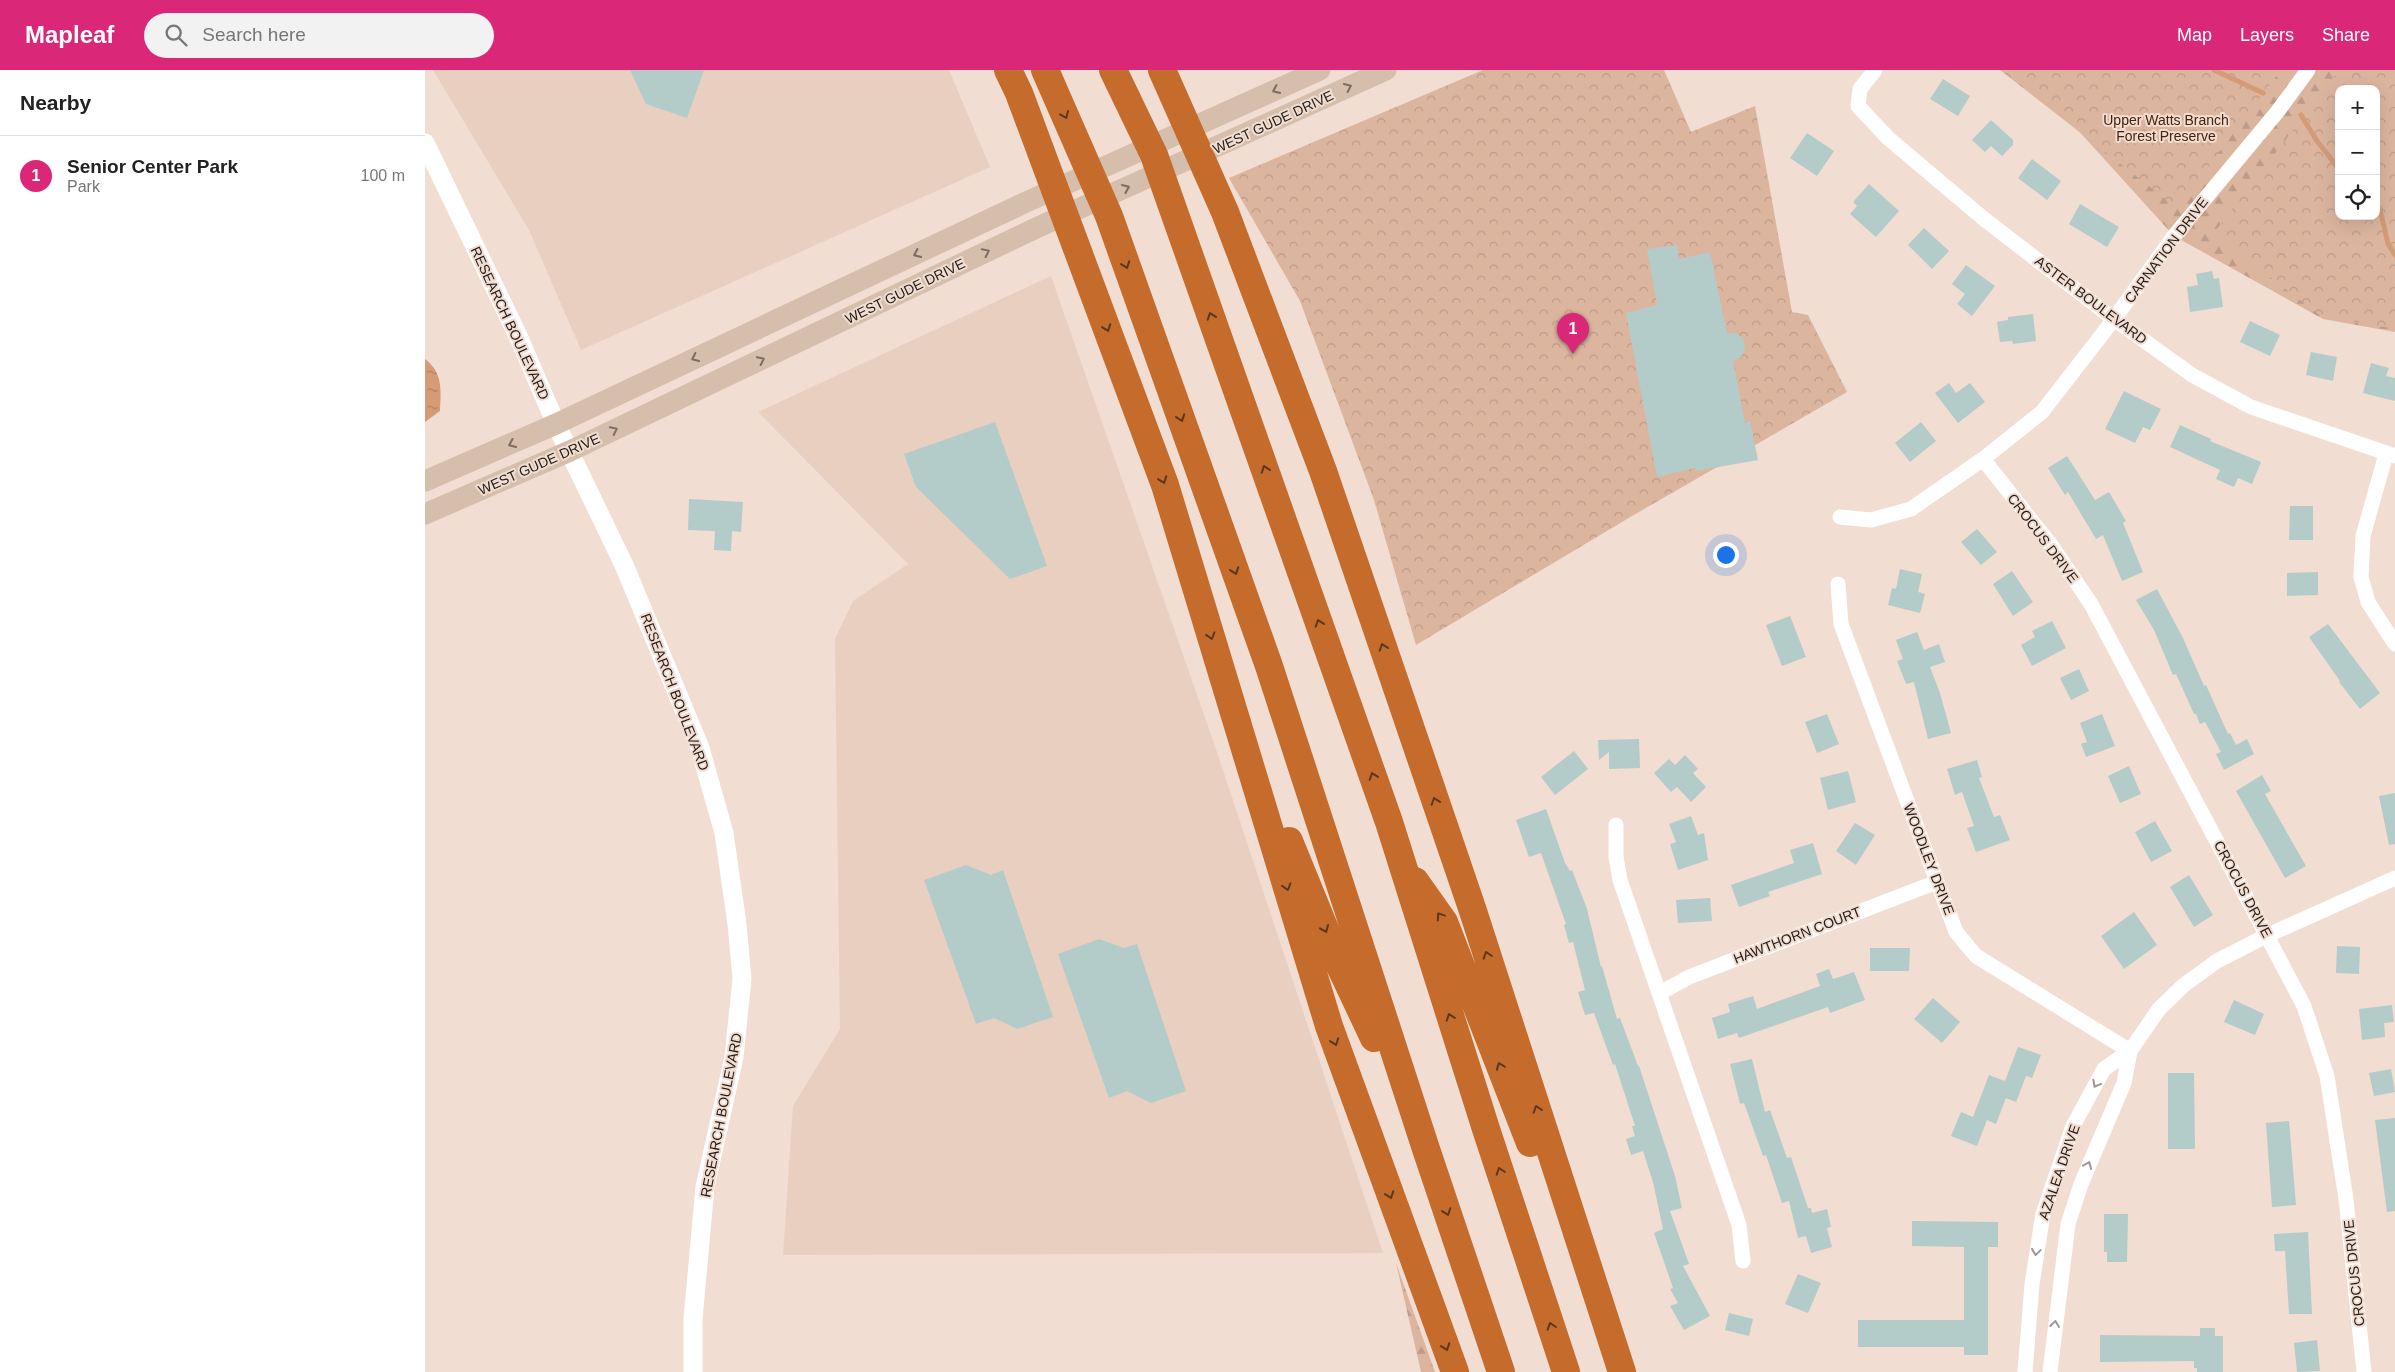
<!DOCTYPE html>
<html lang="en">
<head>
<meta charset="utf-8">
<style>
  :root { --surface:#fff; --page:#f2f2f2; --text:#222; --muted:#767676; --line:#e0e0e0; --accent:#db2777 }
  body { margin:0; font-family:Helvetica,sans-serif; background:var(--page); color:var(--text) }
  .controls { position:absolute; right:15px; top:15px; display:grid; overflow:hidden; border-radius:10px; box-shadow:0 5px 20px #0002 }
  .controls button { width:45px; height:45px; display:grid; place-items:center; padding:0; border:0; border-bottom:1px solid var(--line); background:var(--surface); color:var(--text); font:25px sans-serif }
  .you { position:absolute; left:1300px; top:484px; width:18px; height:18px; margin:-12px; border:4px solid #fff; border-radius:50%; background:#1a73e8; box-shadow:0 0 0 8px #1a73e833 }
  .badge { display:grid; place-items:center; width:32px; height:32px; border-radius:50%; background:var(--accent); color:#fff; font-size:16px; font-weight:700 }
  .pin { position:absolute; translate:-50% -41px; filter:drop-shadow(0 1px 2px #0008) }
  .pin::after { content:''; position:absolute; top:26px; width:18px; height:15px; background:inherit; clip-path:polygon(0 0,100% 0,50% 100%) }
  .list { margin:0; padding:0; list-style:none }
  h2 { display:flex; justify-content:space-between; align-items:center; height:65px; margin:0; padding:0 20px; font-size:21px }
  h2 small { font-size:16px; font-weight:400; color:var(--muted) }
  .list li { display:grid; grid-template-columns:32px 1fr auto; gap:15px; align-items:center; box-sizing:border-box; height:80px; padding:0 20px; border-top:1px solid var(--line) }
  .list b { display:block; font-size:19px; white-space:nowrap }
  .list p { margin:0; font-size:16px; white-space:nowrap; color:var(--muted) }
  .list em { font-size:16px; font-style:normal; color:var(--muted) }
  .icon { flex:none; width:28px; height:28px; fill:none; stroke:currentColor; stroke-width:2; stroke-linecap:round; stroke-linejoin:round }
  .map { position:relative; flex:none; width:1970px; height:1302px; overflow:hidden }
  header { display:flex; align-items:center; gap:30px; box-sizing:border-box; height:70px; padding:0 25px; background:var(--accent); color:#fff }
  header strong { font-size:24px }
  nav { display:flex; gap:28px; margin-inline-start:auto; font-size:18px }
  .search { width:350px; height:45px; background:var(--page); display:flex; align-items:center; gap:12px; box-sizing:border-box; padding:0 18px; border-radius:28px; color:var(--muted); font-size:19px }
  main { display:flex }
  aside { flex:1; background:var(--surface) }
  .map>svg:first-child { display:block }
</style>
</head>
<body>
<header>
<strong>Mapleaf</strong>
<div class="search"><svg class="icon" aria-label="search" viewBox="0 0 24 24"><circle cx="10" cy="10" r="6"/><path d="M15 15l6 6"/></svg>Search here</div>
<nav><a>Map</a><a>Layers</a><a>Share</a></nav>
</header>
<main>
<aside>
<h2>Nearby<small></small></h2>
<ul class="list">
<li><span class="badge">1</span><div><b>Senior Center Park</b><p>Park</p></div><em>100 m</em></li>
</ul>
</aside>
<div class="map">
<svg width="1970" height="1302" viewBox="0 0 1970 1302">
  <defs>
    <pattern id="forest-firs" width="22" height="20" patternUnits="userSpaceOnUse" patternTransform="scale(1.25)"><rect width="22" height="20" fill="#dcb59f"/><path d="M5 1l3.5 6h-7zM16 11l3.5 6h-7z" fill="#bc9b88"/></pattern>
    <pattern id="park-crowns" width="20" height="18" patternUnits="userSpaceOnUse" patternTransform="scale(1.25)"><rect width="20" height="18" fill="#dcb59f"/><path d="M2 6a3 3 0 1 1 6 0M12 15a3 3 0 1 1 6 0" fill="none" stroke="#bc9b88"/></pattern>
    <pattern id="water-ripples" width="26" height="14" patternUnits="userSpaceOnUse" patternTransform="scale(1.25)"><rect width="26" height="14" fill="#d59b77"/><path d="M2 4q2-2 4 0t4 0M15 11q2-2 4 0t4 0" fill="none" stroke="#ac7e61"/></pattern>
  </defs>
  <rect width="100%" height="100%" fill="#f1ddd1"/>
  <path fill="#e9cfc0" d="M8,0H524L565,97L156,280L104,160Z
    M626,206L793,685L958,1183L358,1185L368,1036L415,959L410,569L428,531L483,494L333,342Z"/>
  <path fill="url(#forest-firs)" fill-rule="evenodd" d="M1602,0H1970V262L1898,249L1749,166L1601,3ZM1914,19H1951V146H1914Z
    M971,1193L1010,1302H996Z"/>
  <path fill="url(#park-crowns)" fill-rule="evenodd" d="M1058,0H1239L1266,62L1330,36L1367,242L1383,245L1422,322L1207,446L991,575L949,430L875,231L804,108Z
    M1575,0H1856L1752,138Z
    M1914,0H1970V259L1896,246L1788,164ZM1914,19H1951V146H1914Z"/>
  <path fill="url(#water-ripples)" d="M0,289C18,302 16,321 15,341L0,352Z"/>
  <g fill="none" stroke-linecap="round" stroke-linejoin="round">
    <path stroke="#d59b77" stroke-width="5" d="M1789,0L1838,23
      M1876,45L1892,71L1914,99
      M1951,135L1955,139L1963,174L1970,185"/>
  </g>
  <path fill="#b3ccc9" d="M205,0H279L262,48L221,34Z
    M1518,9L1545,26L1533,46L1505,29Z
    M1566,50L1588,70V75L1577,86L1566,76L1560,82L1547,70Z
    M1382,63L1409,81L1392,106L1365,88Z
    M1607,89L1636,111L1622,130L1593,108Z
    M1444,114L1474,141L1451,167L1425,144L1432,136L1428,132Z
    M1655,134L1694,157L1682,177L1644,154Z
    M1499,158L1524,181L1507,199L1483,175Z
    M1252,175L1254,189L1285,182L1302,263H1311L1318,268L1320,280L1315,288L1308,291L1320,353L1325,351L1333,390L1271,401L1270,398L1232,407L1201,243L1232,235L1222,179Z
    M1541,195L1570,216L1547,246L1532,234L1540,224L1527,214Z
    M1787,201L1789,209L1794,208L1798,237L1765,242L1762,217L1773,215L1771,204Z
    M1608,244L1611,271L1588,274L1587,271L1575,272L1572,252L1583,250V247Z
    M1825,251L1855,265L1845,286L1815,272Z
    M1886,282L1912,287L1908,311L1881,305Z
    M1946,293L1964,298L1961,306L1970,308V331L1938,323Z
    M1524,313L1531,323L1545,313L1560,332L1533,353L1510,323Z
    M1699,321L1736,339L1725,360L1718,357L1710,373L1680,359Z
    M570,352L622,496L585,509L491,417L479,384Z
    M1496,352L1511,371L1485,392L1470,373Z
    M1755,355L1786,369L1785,371L1836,392L1827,414L1813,408L1809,417L1791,409L1795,400L1745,377Z
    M1642,386L1670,430L1684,422L1701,451L1698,453L1718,502L1697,511L1678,465L1671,469L1643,422L1640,425L1623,398Z
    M264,429L318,432L316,462L307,461L306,481L289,480L290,461L263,460Z
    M1865,436H1888V470H1864Z
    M1552,459L1572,482L1556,495L1536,472Z
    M1475,499L1497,504L1493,522L1500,524L1495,543L1463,535L1467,518L1471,519Z
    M1587,501L1608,532L1588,546L1568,514Z
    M1893,502V525L1862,526V503Z
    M1732,519L1758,568L1779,616L1781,615L1803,664L1805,663L1811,675L1822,669L1829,684L1799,700L1791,684L1796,682L1780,652L1775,654L1771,644H1769L1751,604L1748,605L1729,560L1711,530Z
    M1365,546L1381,587L1357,596L1341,555Z
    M1627,551L1641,578L1607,596L1596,575L1610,567L1607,561Z
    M1903,554L1955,623L1935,639L1914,612L1915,611L1884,567Z
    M1492,562L1499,580L1514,574L1520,592L1505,597L1515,623L1526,663L1503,669L1489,612L1481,614L1472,591L1478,589L1471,570Z
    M1654,599L1664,621L1646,630L1635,608Z
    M1402,644L1414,674L1392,683L1380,652Z
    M1677,644L1690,676L1661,687L1656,674L1662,672L1655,653Z
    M1214,669L1215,698L1184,699V682L1174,690L1173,670Z
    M1149,681L1163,699L1130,725L1116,707Z
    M1260,685L1273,699L1268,703L1281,717L1266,732L1252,717L1246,722L1229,703L1244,689L1250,695Z
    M1552,690L1557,707L1554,708L1569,747L1575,745L1585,770L1551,782L1542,758L1549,756L1537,722L1530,725L1522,699Z
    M1704,696L1716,724L1695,733L1683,706Z
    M1423,701L1431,732L1403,740L1395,708Z
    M1837,705L1846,721L1840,724L1881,796L1860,808L1811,721Z
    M1970,723V774L1964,775L1954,726Z
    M1121,739L1140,793L1145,801L1147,800L1162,839L1176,897L1177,896L1192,949L1195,948L1213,996H1214L1250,1106L1257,1138L1245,1141L1264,1194L1258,1196L1285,1246L1259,1260L1245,1236L1253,1233L1245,1219L1248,1218L1229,1163L1238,1159L1228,1112L1218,1081L1206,1085L1201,1069L1210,1066L1207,1056H1210L1190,994L1188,995L1169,943L1160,945L1153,922L1160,920L1148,872L1144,873L1139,855L1141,854L1116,783L1104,787L1091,750Z
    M1266,746L1273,765L1279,763L1283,790L1253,800L1245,774L1251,772L1244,754Z
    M1730,751L1747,781L1726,792L1710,762Z
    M1430,753L1450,765L1431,795L1411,781Z
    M1388,773L1397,804L1343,822L1345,826L1314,837L1306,815L1369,793L1365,780Z
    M541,795L566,805L578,800L628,947L592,959L569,948L551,954L499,810Z
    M1764,805L1788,845L1769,857L1745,817Z
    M1285,828L1287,851L1253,853L1251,830Z
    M1709,842L1732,875L1699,899L1676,866Z
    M674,869L699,878L712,874L761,1021L726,1033L702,1021L684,1028L633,884Z
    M1912,876L1935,877L1934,904L1911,903Z
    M1445,878H1485L1484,901H1445Z
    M1404,899L1408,909L1429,902L1440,930L1405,943L1403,937L1314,968L1312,963L1293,969L1287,948L1305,942L1303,934L1328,926L1332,939L1395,916L1391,904Z
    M1508,928L1535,952L1517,973L1489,949Z
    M1809,930L1839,944L1830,965L1799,952Z
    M1967,935L1969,952L1959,953L1960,967L1937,970L1934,939Z
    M1593,977L1616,985L1607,1008L1601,1006L1591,1032L1581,1028L1571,1054L1562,1050L1552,1076L1526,1066L1536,1042L1548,1047L1564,1005L1580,1011Z
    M1327,989L1340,1042L1345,1040L1362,1088L1366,1087L1383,1138H1386L1387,1143L1402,1139L1406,1157L1402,1158L1407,1177L1386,1183L1381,1166L1373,1168L1364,1131L1357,1133L1341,1085L1338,1086L1319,1033L1315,1034L1305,994Z
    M1966,999L1970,1022L1949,1026L1944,1003Z
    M1743,1003H1769L1770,1079H1743Z
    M1970,1048V1141L1962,1142L1950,1050Z
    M1864,1051L1871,1135L1847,1137L1841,1053Z
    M1679,1144H1703L1702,1192H1682V1182H1679Z
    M1487,1151L1573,1152V1177H1563V1285H1539V1277H1433V1250H1539V1177L1487,1176Z
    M1883,1162L1887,1244H1864L1860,1181H1850L1849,1164Z
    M1373,1204L1396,1213L1383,1243L1360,1234Z
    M1304,1243L1328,1249L1324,1266L1300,1260Z
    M1775,1258H1790V1266H1798V1302H1772V1298H1769V1291L1675,1292V1265L1775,1266Z
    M1892,1270L1895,1301L1872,1302L1869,1273Z"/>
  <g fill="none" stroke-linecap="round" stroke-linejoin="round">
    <path stroke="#fff" stroke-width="15" d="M1450,0L1435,19L1433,36L1463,68L1559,149L1689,249L1767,305L1826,337L1970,386
      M1961,384L1938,466L1936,507L1943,532L1970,574
      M1558,389L1626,475L1666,534L1879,936L1902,1006L1921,1129L1939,1302
      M1415,447L1446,450L1486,439L1558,389L1617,342L1689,249L1749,166L1853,41L1883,0
      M1413,514L1416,554L1531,862L1551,886L1705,981
      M1191,755V787L1195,810L1314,1155L1318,1191
      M1235,923L1264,907L1512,812
      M1600,1302L1607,1214L1618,1144L1648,1056L1679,999L1705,981L1734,939L1759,915L1792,891L1843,865L1970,808
      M1625,1302L1643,1154L1656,1114L1699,1013L1705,981"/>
    <path stroke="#fff" stroke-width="19" d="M0,73L94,268L131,354L199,495L275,678L299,763L312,854L317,909L309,987L280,1117L268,1249V1302"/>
    <path stroke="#d6beac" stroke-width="21" d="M0,411L131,354L599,133L895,0
      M0,444L145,381L609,159L961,0"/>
    <path stroke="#c56c2d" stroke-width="28" d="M583,0L594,23L740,415L904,956L1030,1302
      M620,0L684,146L844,596L1001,1079L1076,1302
      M688,0L729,85L964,752L1061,1059L1141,1302
      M737,0L800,142L898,401L1047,838L1197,1302
      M864,771L915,896L949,968
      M990,811L1019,852L1105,1073"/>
  </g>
  <defs><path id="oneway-chevron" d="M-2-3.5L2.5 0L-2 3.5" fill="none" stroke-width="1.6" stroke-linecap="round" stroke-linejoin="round" transform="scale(1.25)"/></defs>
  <g stroke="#7c6c61">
    <use href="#oneway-chevron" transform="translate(923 17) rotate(-25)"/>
    <use href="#oneway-chevron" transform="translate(851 20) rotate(156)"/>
    <use href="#oneway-chevron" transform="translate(701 118) rotate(-24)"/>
    <use href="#oneway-chevron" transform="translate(561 182) rotate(-26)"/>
    <use href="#oneway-chevron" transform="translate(492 184) rotate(155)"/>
    <use href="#oneway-chevron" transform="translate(270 288) rotate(155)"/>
    <use href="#oneway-chevron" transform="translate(336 290) rotate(-26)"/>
    <use href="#oneway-chevron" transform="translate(189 360) rotate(-26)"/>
    <use href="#oneway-chevron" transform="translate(87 374) rotate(156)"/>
  </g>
  <g stroke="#5b371e">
    <use href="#oneway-chevron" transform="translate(640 45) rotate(67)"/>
    <use href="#oneway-chevron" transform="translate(701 195) rotate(70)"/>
    <use href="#oneway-chevron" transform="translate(786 246) rotate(-109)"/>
    <use href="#oneway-chevron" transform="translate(682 258) rotate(70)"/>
    <use href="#oneway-chevron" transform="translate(756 348) rotate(70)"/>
    <use href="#oneway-chevron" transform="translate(840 399) rotate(-109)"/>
    <use href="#oneway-chevron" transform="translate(738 410) rotate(70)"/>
    <use href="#oneway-chevron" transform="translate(810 501) rotate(70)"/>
    <use href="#oneway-chevron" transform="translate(894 553) rotate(-109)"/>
    <use href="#oneway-chevron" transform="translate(786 566) rotate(73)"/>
    <use href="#oneway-chevron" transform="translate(958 577) rotate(-109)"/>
    <use href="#oneway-chevron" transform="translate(948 706) rotate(-109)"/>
    <use href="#oneway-chevron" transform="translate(1010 731) rotate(-109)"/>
    <use href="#oneway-chevron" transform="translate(862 817) rotate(73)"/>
    <use href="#oneway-chevron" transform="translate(1015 846) rotate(-124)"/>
    <use href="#oneway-chevron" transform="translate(900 859) rotate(68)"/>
    <use href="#oneway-chevron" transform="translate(1062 885) rotate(-108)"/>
    <use href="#oneway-chevron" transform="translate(1025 947) rotate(-108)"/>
    <use href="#oneway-chevron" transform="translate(910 972) rotate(70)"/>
    <use href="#oneway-chevron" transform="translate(1075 996) rotate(-111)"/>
    <use href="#oneway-chevron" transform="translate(1112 1039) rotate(-108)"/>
    <use href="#oneway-chevron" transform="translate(1075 1101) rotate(-108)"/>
    <use href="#oneway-chevron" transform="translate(965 1125) rotate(70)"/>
    <use href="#oneway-chevron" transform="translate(1022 1142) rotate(71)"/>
    <use href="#oneway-chevron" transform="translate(1126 1256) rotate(-108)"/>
    <use href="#oneway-chevron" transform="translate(1021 1277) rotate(70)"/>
  </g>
  <g stroke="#9c9896">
    <use href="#oneway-chevron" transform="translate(1671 1014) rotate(119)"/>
    <use href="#oneway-chevron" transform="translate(1663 1095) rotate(-68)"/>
    <use href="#oneway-chevron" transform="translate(1611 1182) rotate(98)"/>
    <use href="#oneway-chevron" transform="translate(1630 1254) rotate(-83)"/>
  </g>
  <g text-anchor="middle" stroke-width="4" stroke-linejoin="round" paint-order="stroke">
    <g font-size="14" fill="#482206" stroke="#f1ddd1">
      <text x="1741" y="55">Upper Watts Branch<tspan x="1741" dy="16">Forest Preserve</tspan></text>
    </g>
    <g font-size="14" fill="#221b16" stroke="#f1ddd1">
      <text transform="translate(848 52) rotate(-25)" y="5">WEST GUDE DRIVE</text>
      <text transform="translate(1741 180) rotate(-53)" y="5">CARNATION DRIVE</text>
      <text transform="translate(480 221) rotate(-26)" y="5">WEST GUDE DRIVE</text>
      <text transform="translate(1666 230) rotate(37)" y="5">ASTER BOULEVARD</text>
      <text transform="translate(85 253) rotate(65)" y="5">RESEARCH BOULEVARD</text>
      <text transform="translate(114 394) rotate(-24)" y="5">WEST GUDE DRIVE</text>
      <text transform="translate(1618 468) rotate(53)" y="5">CROCUS DRIVE</text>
      <text transform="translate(250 622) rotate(69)" y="5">RESEARCH BOULEVARD</text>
      <text transform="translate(1504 789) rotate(69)" y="5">WOODLEY DRIVE</text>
      <text transform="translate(1818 819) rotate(62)" y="5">CROCUS DRIVE</text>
      <text transform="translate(1372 865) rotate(-21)" y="5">HAWTHORN COURT</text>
      <text transform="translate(296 1045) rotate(-79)" y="5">RESEARCH BOULEVARD</text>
      <text transform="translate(1634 1102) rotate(-71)" y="5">AZALEA DRIVE</text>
      <text transform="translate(1929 1203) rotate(-96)" y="5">CROCUS DRIVE</text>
    </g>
  </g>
</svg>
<div class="controls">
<button>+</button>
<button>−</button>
<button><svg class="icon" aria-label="locate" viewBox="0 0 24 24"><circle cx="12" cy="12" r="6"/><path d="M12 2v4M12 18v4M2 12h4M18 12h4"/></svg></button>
</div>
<div class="you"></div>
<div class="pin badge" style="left:1148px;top:284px">1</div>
</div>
</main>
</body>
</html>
